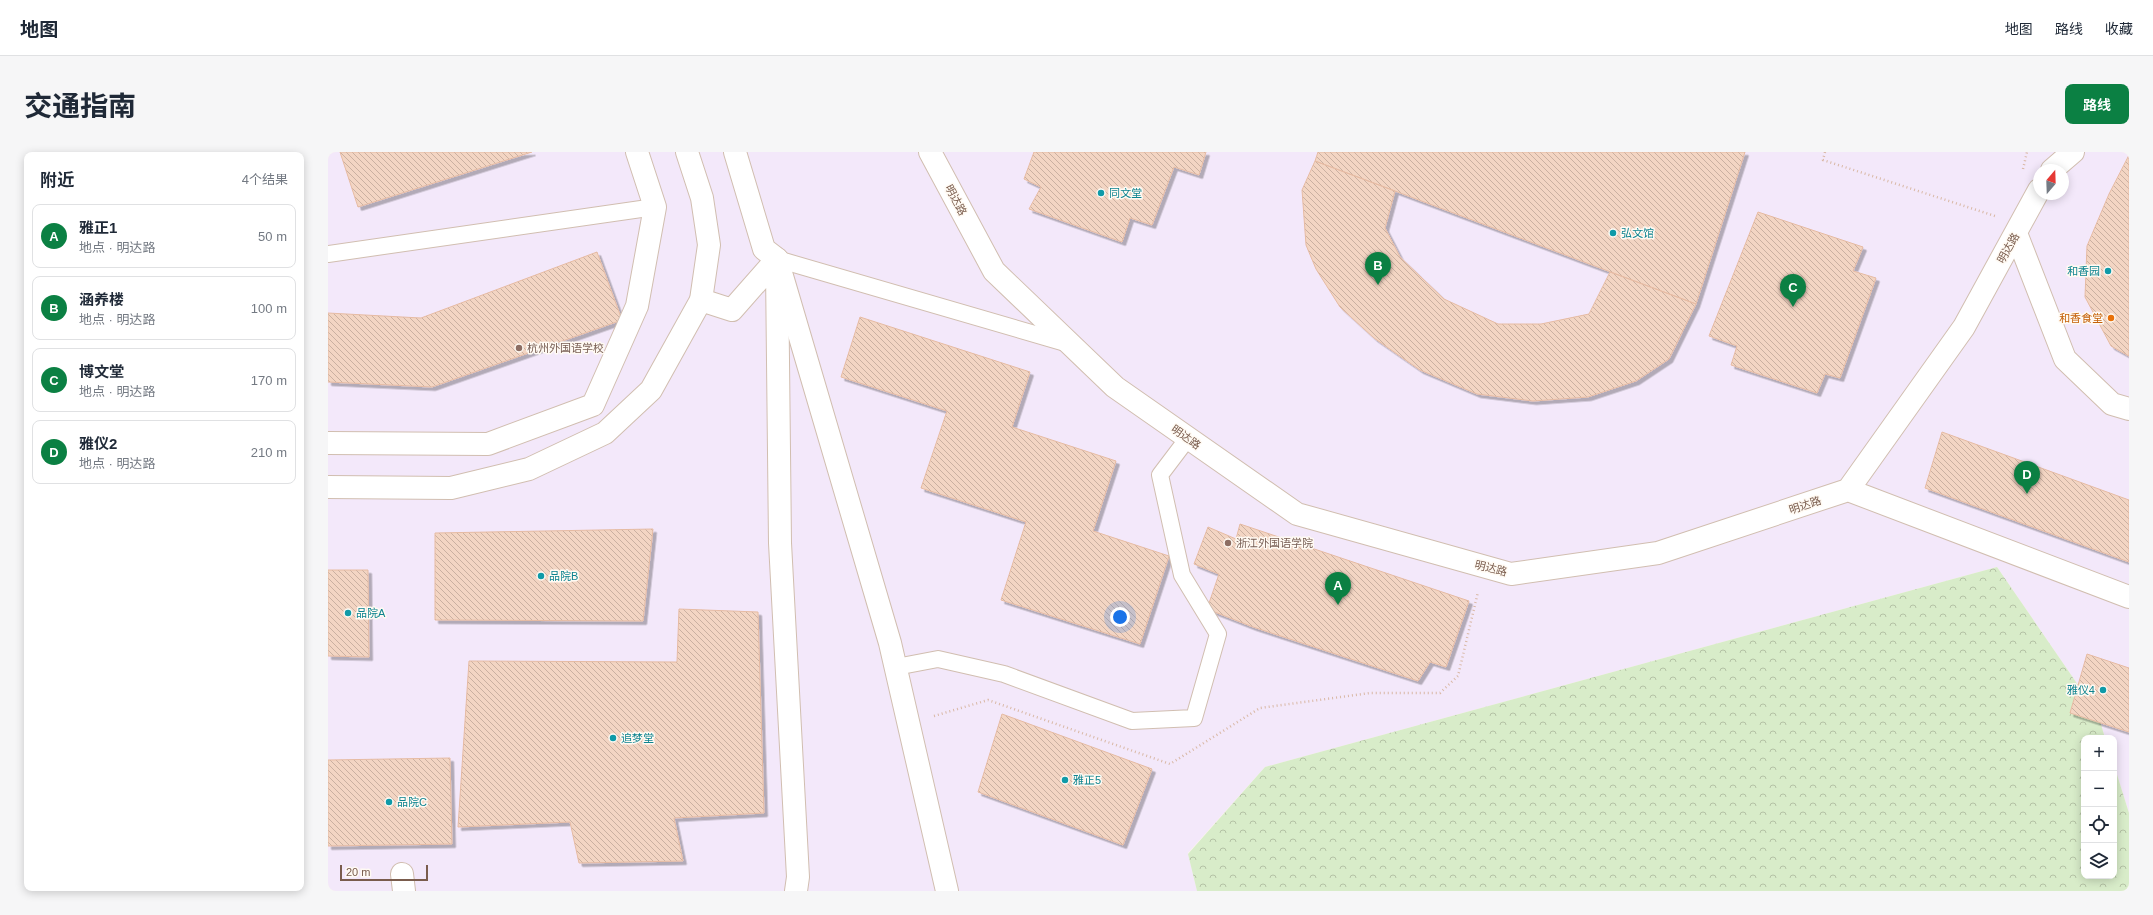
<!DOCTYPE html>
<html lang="zh">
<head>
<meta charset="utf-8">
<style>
  :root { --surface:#fff; --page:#f6f6f7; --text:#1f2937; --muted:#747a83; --line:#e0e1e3; --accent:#0b8043 }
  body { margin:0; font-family:Arial,"Noto Sans SC",sans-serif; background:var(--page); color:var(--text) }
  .controls { position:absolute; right:12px; bottom:12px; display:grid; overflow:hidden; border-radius:8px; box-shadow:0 2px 10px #0003 }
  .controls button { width:36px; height:36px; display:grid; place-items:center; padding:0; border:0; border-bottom:1px solid var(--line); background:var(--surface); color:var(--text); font:20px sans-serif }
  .compass { position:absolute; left:1705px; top:12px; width:36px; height:36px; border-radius:50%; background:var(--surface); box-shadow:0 2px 10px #0003; rotate:19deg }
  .scale { position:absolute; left:12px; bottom:10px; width:88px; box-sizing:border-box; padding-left:4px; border:2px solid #7a5c4d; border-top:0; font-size:11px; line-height:14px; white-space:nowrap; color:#7a5c4d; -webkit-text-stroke:3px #fffaf3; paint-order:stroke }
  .you { position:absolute; left:792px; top:465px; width:14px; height:14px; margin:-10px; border:3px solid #fff; border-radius:50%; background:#1a73e8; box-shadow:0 0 0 6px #1a73e833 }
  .badge { display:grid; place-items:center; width:26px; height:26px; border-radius:50%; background:var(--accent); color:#fff; font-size:13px; font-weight:700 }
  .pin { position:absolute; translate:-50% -33px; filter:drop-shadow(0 1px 2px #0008) }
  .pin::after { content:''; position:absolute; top:21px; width:14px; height:12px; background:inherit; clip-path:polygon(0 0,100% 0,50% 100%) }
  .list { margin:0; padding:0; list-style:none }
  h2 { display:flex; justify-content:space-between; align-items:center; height:52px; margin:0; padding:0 16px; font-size:17px }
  h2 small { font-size:13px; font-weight:400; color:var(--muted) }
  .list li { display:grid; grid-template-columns:26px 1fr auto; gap:12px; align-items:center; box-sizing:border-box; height:64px; margin:0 8px 8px; padding:0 8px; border:1px solid var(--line); border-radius:8px }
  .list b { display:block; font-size:15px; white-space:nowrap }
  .list p { margin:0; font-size:13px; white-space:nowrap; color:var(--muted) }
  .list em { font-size:13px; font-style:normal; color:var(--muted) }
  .icon { flex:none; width:22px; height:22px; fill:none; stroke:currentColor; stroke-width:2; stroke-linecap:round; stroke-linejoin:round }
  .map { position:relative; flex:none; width:1801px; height:739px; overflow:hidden; border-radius:8px }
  header { display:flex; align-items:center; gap:24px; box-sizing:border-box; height:56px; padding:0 20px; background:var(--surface); border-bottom:1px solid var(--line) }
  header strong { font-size:19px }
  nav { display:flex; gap:22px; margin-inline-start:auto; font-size:14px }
  .intro { display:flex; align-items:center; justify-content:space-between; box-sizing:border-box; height:96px; padding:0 24px }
  h1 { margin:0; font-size:28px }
  .button { padding:10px 18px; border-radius:8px; background:var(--accent); color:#fff; font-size:14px; font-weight:700 }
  main { display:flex; gap:24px; padding:0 24px }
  aside { flex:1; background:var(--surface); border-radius:8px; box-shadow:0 2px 10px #0003 }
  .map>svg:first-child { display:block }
</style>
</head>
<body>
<header>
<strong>地图</strong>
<nav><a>地图</a><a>路线</a><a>收藏</a></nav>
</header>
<div class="intro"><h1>交通指南</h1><a class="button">路线</a></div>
<main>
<aside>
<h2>附近<small>4个结果</small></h2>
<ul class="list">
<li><span class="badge">A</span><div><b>雅正1</b><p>地点 · 明达路</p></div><em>50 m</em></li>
<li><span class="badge">B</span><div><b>涵养楼</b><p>地点 · 明达路</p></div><em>100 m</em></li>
<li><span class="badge">C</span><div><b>博文堂</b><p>地点 · 明达路</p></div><em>170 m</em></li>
<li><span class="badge">D</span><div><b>雅仪2</b><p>地点 · 明达路</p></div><em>210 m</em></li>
</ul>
</aside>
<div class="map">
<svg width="1801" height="739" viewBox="0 0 1801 739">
  <defs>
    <pattern id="forest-crowns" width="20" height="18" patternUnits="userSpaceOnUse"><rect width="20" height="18" fill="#d8ecc9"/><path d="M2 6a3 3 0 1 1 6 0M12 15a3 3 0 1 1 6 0" fill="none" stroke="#b4c2a5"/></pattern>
    <pattern id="building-back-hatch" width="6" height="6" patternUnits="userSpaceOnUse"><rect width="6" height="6" fill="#f3d5c3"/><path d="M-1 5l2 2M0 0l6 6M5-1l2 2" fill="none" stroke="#cab0a1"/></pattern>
    <filter id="shadow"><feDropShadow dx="3.5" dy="3.5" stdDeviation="0" flood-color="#0004"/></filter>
  </defs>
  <rect width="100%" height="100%" fill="#fdf6ec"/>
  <path fill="#f3e8fa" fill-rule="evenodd" d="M0,0H1801V661L1786,613V586H1777L1770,562L1669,415L937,615L860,701L869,739H0ZM1711,18H1735V42H1711Z"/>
  <path fill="url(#forest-crowns)" d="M1669,415L1770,562L1777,586H1756V724H1786V613L1801,661V739H869L860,702L937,615Z"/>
  <path fill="url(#building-back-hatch)" stroke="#e6bba3" filter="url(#shadow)" d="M12,0H204L30,55Z
    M706,0H878L871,23L846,15L824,73L802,66L794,90L701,57L713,35L696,27Z
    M990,0H1417L1368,152L987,9Z
    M1801,3V204L1783,194L1757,145L1759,94L1781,42Z
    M987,9L1067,39L1057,76L1072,105L1116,147L1170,172H1213L1261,162L1282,120L1368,152L1341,207L1308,229L1260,245L1205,249L1149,242L1092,218L1046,186L1012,155L988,117L978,93L974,38Z
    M1430,60L1535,95L1525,119L1548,126L1512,226L1497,222L1489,241L1403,213L1409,194L1381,184Z
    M269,100L294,168L104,235L0,230V161L93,166Z
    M532,165L702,220L684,275L788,309L765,379L841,404L812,492L673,448L698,370L593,336L619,259L513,225Z
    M1614,280L1801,348V410L1597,336Z
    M912,372L1141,449L1118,515L1102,510L1090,529L925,475L879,457L891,422L866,412L880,375L908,387Z
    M325,377L315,469L107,468V381Z
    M0,418H40L41,505L0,504Z
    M351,457L430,460L436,661L346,666L355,709L251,711L242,670L130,675L141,509L349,510Z
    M1759,502L1801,516V580L1742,561Z
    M674,562L824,617L795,693L650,640Z
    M122,606L124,692L0,694V608Z"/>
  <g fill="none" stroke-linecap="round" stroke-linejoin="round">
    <g stroke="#d1beb0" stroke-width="18">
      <path id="service" d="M0,102L327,55
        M449,107L741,192
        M568,515L610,507L676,522L804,569L866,566L890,482L854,423L832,323L860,286"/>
    </g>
    <g stroke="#d1beb0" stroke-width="24">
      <path id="minor" d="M602,0L666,119L787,235L969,362L1183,422L1330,401L1520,338L1636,175L1711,38
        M1724,18L1745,0
        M1688,81L1737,207L1784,252L1801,257
        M449,118L452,391L470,725L468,739
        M373,148L404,158L449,107
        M0,291L160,292L265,253L309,154L327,55L309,0
        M1520,338L1801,445
        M74,722L76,739"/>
    </g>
    <g stroke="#d1beb0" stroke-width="24">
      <path id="tertiary" d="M407,0L436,97L449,107L562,491L619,739
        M0,335L123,336L201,317L277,281L323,238L373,148L381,93L374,46L359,0"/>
    </g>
    <path stroke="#d9b8a5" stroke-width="2.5" stroke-dasharray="1 3" stroke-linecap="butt" d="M1497,0L1495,8L1667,64
      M1695,17L1699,0
      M606,564L660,548L842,612L932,556L1042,541H1112L1130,524L1150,440"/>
    <use href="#service" stroke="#fff" stroke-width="16"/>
    <use href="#minor" stroke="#fff" stroke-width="22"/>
    <use href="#tertiary" stroke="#fff" stroke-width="22"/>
  </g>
  <g fill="#0f9aa8" stroke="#fffaf3" stroke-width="1.5">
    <circle cx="773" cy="41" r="4"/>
    <circle cx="1285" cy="81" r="4"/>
    <circle cx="1780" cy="119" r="4"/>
    <circle cx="213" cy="424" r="4"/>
    <circle cx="20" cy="461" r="4"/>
    <circle cx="1775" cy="538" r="4"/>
    <circle cx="285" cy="586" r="4"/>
    <circle cx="737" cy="628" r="4"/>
    <circle cx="61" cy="650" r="4"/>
  </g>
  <circle fill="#e8710a" stroke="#fffaf3" stroke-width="1.5" cx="1783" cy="166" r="4"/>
  <g fill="#8d6e63" stroke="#fffaf3" stroke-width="1.5">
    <circle cx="191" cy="196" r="4"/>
    <circle cx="900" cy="391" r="4"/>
  </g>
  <g text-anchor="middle" stroke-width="3" stroke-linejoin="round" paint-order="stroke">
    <g font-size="11" fill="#0d838f" stroke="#fffaf3" text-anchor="start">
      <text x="781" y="45">同文堂</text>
      <text x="1293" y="85">弘文馆</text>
      <text x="1772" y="123" text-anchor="end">和香园</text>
      <text x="221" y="428">品院B</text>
      <text x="28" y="465">品院A</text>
      <text x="1767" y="542" text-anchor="end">雅仪4</text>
      <text x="293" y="590">追梦堂</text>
      <text x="745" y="632">雅正5</text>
      <text x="69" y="654">品院C</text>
    </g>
    <g font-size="11" fill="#7a5c4d" stroke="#fffaf3">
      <text transform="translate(628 48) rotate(62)" y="4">明达路</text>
      <text transform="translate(1680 96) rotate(-61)" y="4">明达路</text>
      <text transform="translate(858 285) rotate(35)" y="4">明达路</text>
      <text transform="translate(1477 353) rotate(-18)" y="4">明达路</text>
      <text transform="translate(1163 416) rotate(14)" y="4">明达路</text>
    </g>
    <g font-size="11" fill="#c56008" stroke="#fffaf3" text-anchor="end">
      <text x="1775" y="170">和香食堂</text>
    </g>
    <g font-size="11" fill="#785e54" stroke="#fffaf3" text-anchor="start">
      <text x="199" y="200">杭州外国语学校</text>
      <text x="908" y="395">浙江外国语学院</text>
    </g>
  </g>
</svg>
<div class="controls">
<button>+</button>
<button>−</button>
<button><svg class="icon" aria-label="locate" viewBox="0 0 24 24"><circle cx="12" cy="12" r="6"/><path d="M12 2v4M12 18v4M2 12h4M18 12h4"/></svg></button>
<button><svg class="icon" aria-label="layers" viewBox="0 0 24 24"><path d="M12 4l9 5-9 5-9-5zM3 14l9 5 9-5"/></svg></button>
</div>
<svg class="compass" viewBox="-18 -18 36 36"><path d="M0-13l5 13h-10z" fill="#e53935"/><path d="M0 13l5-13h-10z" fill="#747a83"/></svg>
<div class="scale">20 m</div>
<div class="you"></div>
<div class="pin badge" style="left:1010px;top:453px">A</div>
<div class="pin badge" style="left:1050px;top:133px">B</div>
<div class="pin badge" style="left:1465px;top:155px">C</div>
<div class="pin badge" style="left:1699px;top:342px">D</div>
</div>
</main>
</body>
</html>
